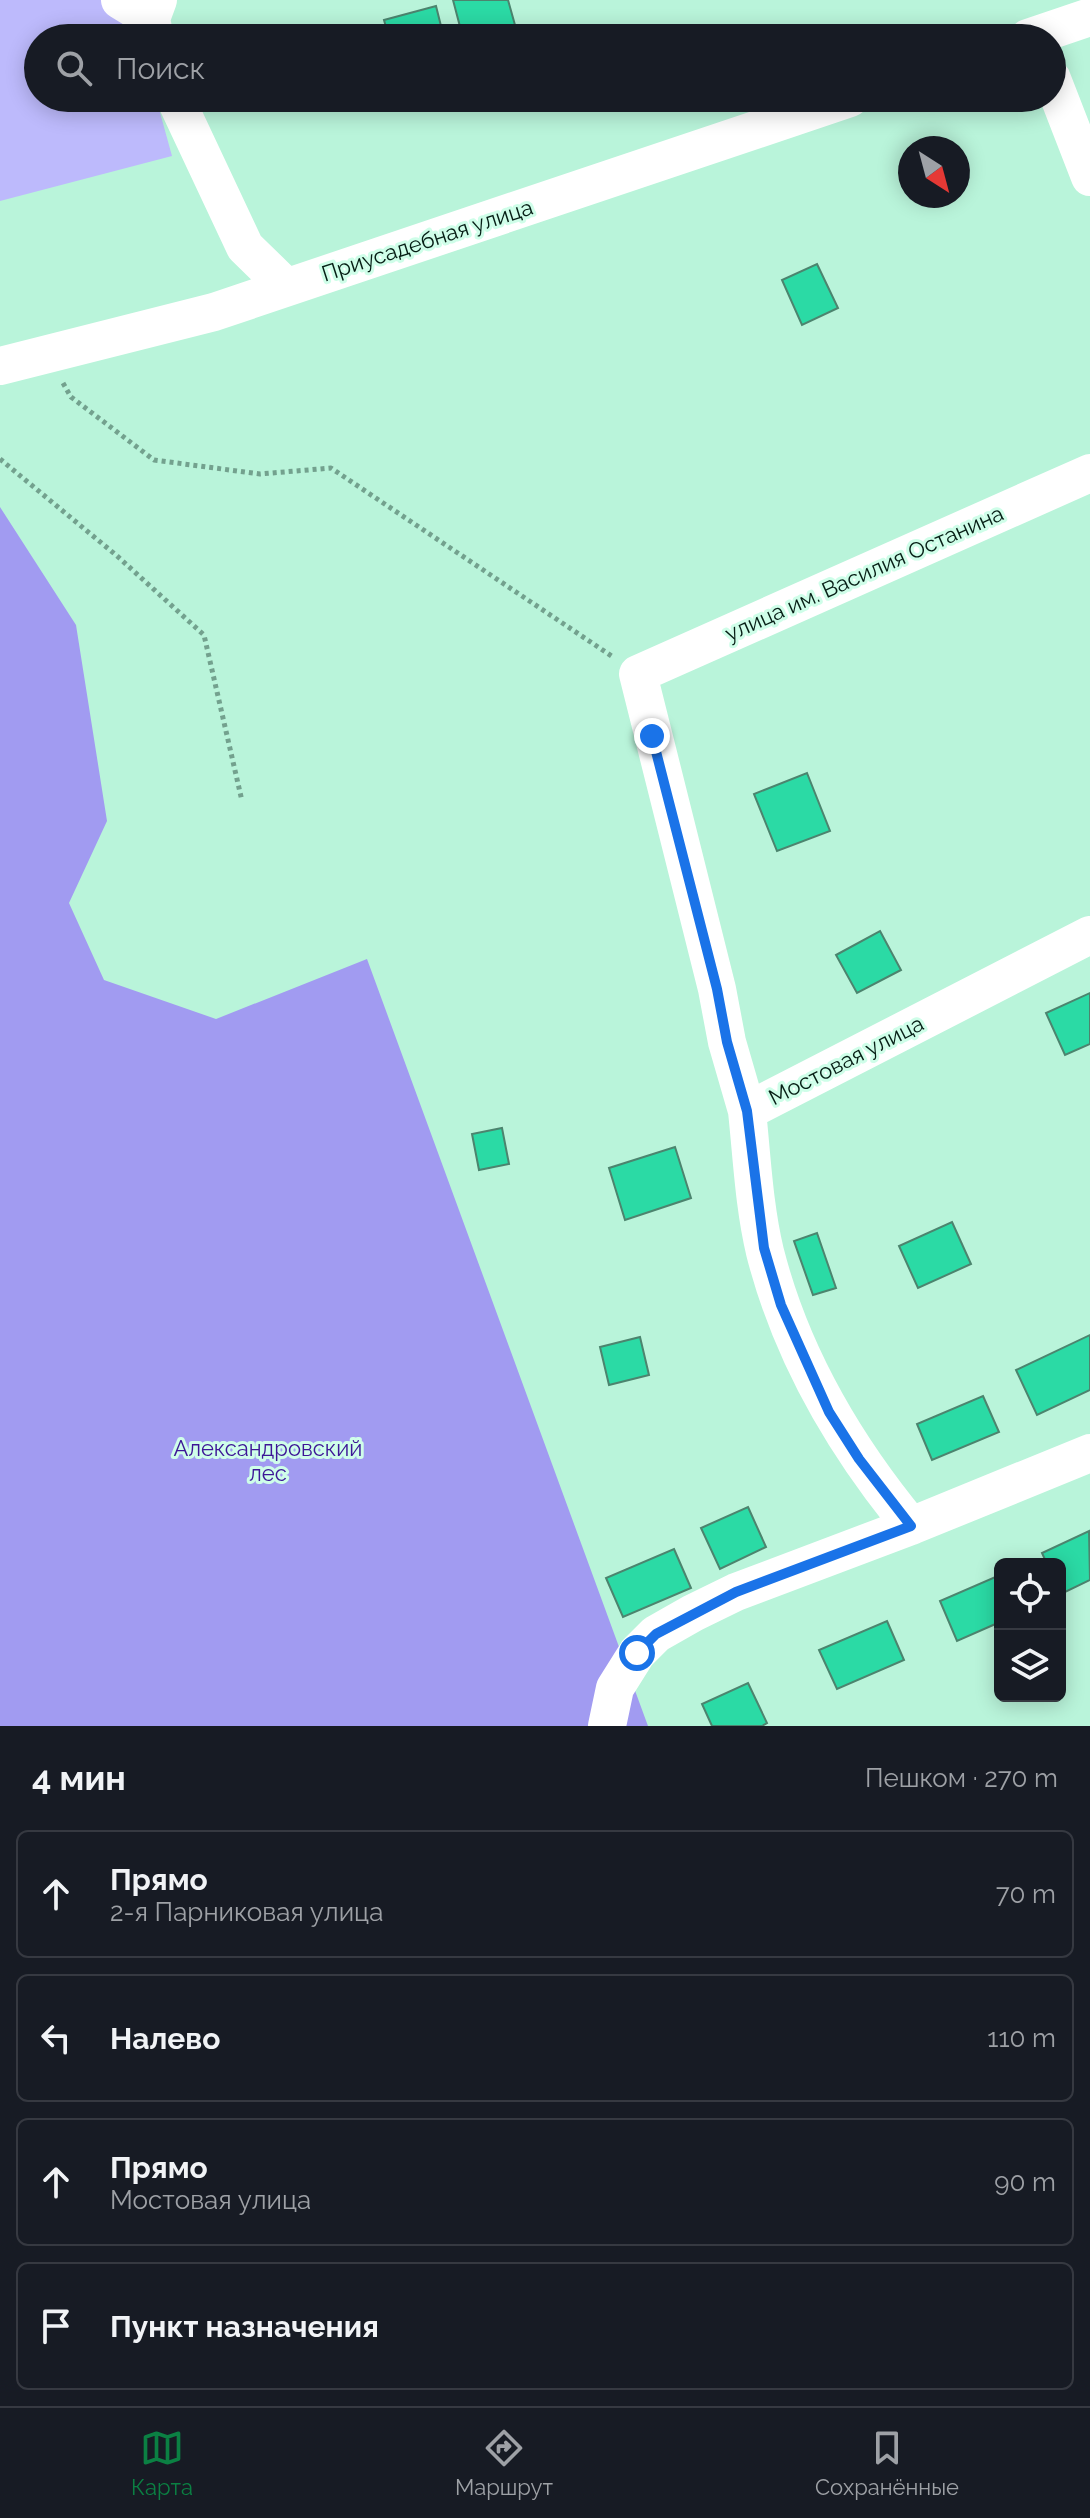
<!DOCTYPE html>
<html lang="ru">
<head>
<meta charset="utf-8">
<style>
  :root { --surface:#171b24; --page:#242831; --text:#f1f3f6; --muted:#9ea1a6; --line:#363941; --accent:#0b8043 }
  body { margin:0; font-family:Raleway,sans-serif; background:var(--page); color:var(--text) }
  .controls { position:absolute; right:24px; bottom:24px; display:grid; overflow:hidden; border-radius:12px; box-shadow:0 4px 20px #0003 }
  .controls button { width:72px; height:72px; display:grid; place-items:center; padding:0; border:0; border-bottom:2px solid var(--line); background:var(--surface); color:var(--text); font:40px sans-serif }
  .compass { position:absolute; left:898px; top:136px; width:72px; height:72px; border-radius:50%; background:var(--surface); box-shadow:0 4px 20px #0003; rotate:144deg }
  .stop { position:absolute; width:24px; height:24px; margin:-18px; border:6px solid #1a73e8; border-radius:50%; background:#fff }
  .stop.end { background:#1a73e8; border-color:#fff; box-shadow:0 2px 8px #0008 }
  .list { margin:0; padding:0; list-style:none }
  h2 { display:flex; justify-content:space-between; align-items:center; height:104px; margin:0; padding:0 32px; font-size:34px }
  h2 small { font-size:26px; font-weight:400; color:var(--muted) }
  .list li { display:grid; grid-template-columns:52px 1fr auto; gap:24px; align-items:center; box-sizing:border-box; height:128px; margin:0 16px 16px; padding:0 16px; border:2px solid var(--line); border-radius:12px }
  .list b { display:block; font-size:30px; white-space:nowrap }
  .list p { margin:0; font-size:26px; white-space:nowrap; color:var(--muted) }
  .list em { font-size:26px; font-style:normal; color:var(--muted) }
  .icon { flex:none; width:44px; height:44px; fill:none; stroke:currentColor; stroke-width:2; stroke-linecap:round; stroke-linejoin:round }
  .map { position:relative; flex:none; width:1090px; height:1726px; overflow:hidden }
  .search { position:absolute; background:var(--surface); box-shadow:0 4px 20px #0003; left:24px; right:24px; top:24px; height:88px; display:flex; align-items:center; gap:20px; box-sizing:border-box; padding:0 28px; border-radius:44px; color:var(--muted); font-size:30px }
  .sheet { height:680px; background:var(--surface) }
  nav { display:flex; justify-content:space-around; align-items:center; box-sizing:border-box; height:112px; border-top:2px solid var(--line); background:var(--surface); font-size:22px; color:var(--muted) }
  nav a { display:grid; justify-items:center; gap:4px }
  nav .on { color:var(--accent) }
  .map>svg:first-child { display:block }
</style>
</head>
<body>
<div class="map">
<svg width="1090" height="1726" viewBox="0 0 1090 1726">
  <rect width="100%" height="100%" fill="#b9f4da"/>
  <path fill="#bdbafc" d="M0,0H127L138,38H38V98H156L172,156L0,201Z"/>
  <path fill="#a19bf1" d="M0,507L76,625L107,821L69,903L104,980L216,1019L367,959L648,1726H0Z"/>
  <path fill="#2bdaa5" stroke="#4c846e" stroke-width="2" d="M453,0H508L515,25L463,38Z
    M436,6L444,38H389L384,20Z
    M817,264L838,308L802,325L782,280Z
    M807,773L830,831L777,851L754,794Z
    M880,931L901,970L857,993L836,955Z
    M1090,993V1044L1065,1055L1046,1013Z
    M502,1128L509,1164L479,1170L472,1134Z
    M675,1147L691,1198L625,1220L609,1168Z
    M952,1222L971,1264L918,1288L899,1246Z
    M817,1233L836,1288L813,1295L794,1241Z
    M1090,1335V1390L1037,1415L1016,1370Z
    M640,1337L649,1375L609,1385L600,1347Z
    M983,1396L999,1432L932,1460L917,1424Z
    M748,1507L766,1547L720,1569L701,1528Z
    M1089,1531L1090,1580L1061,1594L1060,1564H1047L1042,1553Z
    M674,1549L691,1588L623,1617L606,1578Z
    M1000,1575V1622L957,1641L940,1601Z
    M887,1621L904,1660L837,1689L819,1650Z
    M748,1683L767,1723L762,1726H712L702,1704Z"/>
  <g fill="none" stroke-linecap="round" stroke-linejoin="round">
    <path stroke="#73a18e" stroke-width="5" stroke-dasharray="4 4" stroke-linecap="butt" d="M63,383L71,397L154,460L260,474L331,468L613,657
      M0,459L116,555L204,635L242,801"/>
    <path stroke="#fff" stroke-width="38" d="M120,0L151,19
      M155,38L151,19L158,0
      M1028,38L1090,17
      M1052,79L1090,177
      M175,98L245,247L285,286
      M0,366L214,312L850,98
      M1090,473L638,674L717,989L727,1042L747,1111L1090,935
      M747,1111C752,1158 754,1206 765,1252C791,1354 844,1445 911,1526
      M607,1726L615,1688L637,1653L656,1634L693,1613L736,1592L911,1526L1090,1453"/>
  </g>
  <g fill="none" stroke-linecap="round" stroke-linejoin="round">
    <path stroke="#1a73e8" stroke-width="10" d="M637,1653L656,1634L736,1592L911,1526L859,1459L829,1412L781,1305L764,1248L747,1111L727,1042L717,989L652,736"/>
  </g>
  <g text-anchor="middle" stroke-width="6" stroke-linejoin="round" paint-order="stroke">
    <g font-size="22" fill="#061e15" stroke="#cffee9">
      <text transform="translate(427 240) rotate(-18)" y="8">Приусадебная улица</text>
      <text transform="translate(864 573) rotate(-24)" y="8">улица им. Василия Останина</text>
      <text transform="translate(846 1060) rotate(-27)" y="8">Мостовая улица</text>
    </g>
    <g font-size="22" fill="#3d1696" stroke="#cffee9">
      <text x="268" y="1456">Александровский<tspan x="268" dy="25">лес</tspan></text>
    </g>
  </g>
</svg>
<div class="controls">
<button><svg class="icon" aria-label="locate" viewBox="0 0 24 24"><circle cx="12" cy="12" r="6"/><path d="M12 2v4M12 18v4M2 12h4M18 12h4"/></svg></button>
<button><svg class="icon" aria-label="layers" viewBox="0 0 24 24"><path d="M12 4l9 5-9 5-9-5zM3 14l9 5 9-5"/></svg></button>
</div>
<svg class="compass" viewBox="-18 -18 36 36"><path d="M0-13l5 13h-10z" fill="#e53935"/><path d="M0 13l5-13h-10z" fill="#9ea1a6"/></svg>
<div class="stop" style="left:637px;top:1653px"></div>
<div class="stop end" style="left:652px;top:736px"></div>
<div class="search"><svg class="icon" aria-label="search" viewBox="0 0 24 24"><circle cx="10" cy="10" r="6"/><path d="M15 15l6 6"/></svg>Поиск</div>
</div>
<section class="sheet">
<h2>4 мин<small>Пешком · 270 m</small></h2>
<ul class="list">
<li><svg class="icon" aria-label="ahead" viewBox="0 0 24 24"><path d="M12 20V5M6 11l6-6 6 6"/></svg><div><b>Прямо</b><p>2-я Парниковая улица</p></div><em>70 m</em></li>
<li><svg class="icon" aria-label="left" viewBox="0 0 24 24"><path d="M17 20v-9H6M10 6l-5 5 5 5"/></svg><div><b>Налево</b></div><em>110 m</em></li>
<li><svg class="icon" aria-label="ahead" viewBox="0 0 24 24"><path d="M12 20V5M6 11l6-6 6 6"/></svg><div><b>Прямо</b><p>Мостовая улица</p></div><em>90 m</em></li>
<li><svg class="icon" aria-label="arrive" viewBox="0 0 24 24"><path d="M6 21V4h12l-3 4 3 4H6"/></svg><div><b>Пункт назначения</b></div></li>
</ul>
</section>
<nav>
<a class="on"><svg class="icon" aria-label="map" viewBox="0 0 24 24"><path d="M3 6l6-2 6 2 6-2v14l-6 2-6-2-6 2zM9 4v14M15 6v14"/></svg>Карта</a>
<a><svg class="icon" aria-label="directions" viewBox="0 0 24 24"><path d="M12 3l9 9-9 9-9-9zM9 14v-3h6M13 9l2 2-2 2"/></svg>Маршрут</a>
<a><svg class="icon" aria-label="saved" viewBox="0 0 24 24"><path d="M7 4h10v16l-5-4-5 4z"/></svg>Сохранённые</a>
</nav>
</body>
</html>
